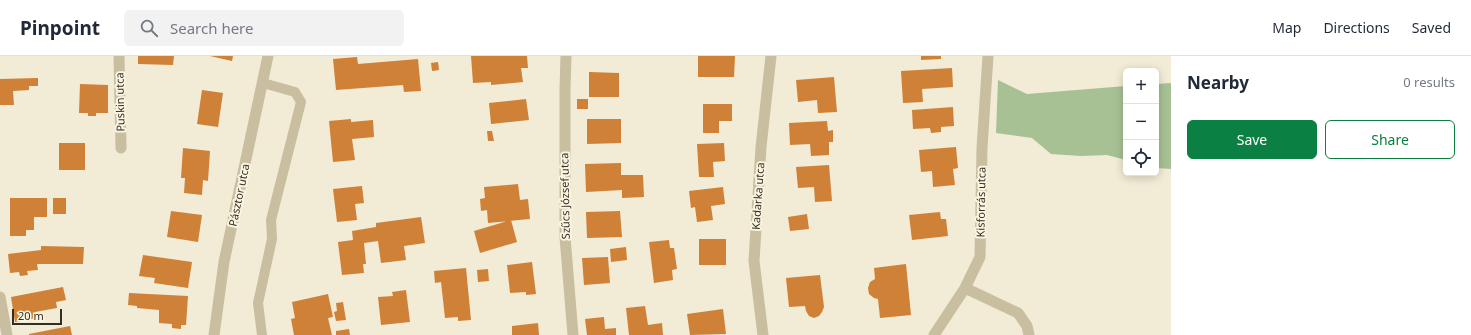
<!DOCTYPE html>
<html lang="en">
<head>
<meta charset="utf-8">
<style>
  :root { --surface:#fff; --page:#f2f2f3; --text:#1f2937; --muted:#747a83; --line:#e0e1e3; --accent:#0b8043 }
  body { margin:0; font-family:"Noto Sans",sans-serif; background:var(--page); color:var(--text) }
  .controls { position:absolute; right:12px; top:12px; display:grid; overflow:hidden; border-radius:6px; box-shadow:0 2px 10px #0003 }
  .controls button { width:36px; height:36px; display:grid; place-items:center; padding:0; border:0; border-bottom:1px solid var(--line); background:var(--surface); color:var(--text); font:20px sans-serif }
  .scale { position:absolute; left:12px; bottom:10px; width:50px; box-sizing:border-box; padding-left:4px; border:2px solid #342d24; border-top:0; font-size:11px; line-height:14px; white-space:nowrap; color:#342d24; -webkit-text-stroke:3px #faf5e1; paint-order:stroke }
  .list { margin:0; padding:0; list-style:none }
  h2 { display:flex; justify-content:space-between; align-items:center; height:52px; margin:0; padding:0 16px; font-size:17px }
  h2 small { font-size:13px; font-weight:400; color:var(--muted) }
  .actions { display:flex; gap:8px; padding:12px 16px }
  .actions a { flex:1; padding:9px 0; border:1px solid var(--accent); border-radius:6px; text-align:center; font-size:14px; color:var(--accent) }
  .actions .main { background:var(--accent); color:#fff }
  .icon { flex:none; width:22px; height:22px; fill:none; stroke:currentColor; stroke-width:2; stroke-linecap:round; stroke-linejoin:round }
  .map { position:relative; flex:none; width:1171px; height:279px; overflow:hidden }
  header { display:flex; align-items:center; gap:24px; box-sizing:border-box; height:56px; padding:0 20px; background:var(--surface); border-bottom:1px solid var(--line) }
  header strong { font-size:19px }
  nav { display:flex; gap:22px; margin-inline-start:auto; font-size:14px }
  .search { width:280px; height:36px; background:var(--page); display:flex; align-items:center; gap:10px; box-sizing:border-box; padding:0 14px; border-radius:6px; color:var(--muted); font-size:15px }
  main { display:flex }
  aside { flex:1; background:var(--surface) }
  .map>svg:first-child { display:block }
</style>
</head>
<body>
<header>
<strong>Pinpoint</strong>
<div class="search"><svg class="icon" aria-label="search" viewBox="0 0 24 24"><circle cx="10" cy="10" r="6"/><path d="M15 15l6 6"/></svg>Search here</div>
<nav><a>Map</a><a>Directions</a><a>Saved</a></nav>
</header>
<main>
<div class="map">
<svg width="1171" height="279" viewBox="0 0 1171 279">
  <rect width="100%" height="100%" fill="#f2ebd5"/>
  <path fill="#a7c195" d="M998,24L1027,38L1126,30V104L1107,99L1081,100L1051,98L1032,82L996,77Z
    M1171,27V113L1156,112V28Z"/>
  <path fill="#ce8137" d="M138,0H174L173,9L138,8Z
    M210,0H233L232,5Z
    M471,0H527L528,12H521L523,26L491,29V26L473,27Z
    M698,0H735L734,21H698Z
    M921,0H941V3L921,4Z
    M357,1L358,8L418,3L421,35L404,36L403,29L336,34L333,3Z
    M438,6L439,14L432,15L431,7Z
    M952,12L953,31L922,33L923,46L903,47L901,15Z
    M589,16L619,17V41H589Z
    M834,21L837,56L818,57L817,44L798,46L796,24Z
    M38,22V30H29V34L13,35L14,49H0V23Z
    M80,28L108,29V57H96V60H88V57H79Z
    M202,34L223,37L218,71L197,68Z
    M526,43L529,64L491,68L489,47Z
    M577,43H588V53H577Z
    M703,48H732V65H719V77H703Z
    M953,51L954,70L941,71V76L931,77L930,72L913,73L912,54Z
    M351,63V66L373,64L374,81L352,83L355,104L333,106L329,65Z
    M587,63H621V87L587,88Z
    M827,65L828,75L833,74V86H829V99L811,100L810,88L790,89L789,67Z
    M487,75H492L494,85H488Z
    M59,87H85V114H59Z
    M724,87L725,105L713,106L714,121H699L697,88Z
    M956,91L958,112L953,113L955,129L933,131L932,115L921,116L919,94Z
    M183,92L210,95L208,125L203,124L202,139L184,137L185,122H181Z
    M621,107V119H643L644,141L622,142V134L586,136L585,108Z
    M829,109L832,145L815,146L814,131L798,132L796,111Z
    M518,128L520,144L528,143L530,163L488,167L487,154L481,155L480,143L485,142L484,131Z
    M362,130L364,147L355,148L357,164L337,166L333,133Z
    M723,131L725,148L711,150L713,164L697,166L695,151L691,152L689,135Z
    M10,142H47V161H34V174H26V180H10Z
    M53,142H66V158H53Z
    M171,155L202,159L198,186L167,181Z
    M620,155L622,181L587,182L586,156Z
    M940,156L941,163H946L948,180L912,184L909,159Z
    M807,158L809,173L790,175L788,161Z
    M421,161L425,187L404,190L406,204L381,207L378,185L364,187L366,208H363L364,217L342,219L338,186L353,184L352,175L376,171V167Z
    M511,164L517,186L480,197L474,175Z
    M699,183H726V209H699Z
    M669,184L670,192H674L677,213L672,214L673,224L654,227L649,186Z
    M41,190L84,191L83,208H37L38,214L27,215L28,219L20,220L19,216L10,217L8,198L41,194Z
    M626,191L627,204L611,206L610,193Z
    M143,199L192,206L188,232L154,227L155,222L139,220Z
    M608,201L610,227L584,229L582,202Z
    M532,206L536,238L526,239V236L510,237L507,209Z
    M906,208L911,259L880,262L878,243L874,242L869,238L868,232L870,226L875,223L874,212Z
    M466,212L471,264L458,265V261L445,262L441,226L435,227L434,215Z
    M488,213L489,225L478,226L477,214Z
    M820,219L824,251L822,256L819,260L814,262L809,260L806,255L805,250L789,251L786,222Z
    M63,231L66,244L56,246L57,252L35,256L36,262L15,266L11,241Z
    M406,234L410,266L381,269L378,241L393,240L392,236Z
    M129,237L188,240L186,269H181V273L172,272V268L159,267V254L137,252V250L128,249Z
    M328,238L333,261L328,262L332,279H294L291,263L295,262L292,246Z
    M343,246L346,264L336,265L334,256L337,255L336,247Z
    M645,250L648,269L662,267L663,279H629L626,252Z
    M723,253L726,278L690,279L687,258Z
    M604,261L605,273L616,272V279H587L585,263Z
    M538,267L539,279H512V270Z
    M70,270L72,279H29V278Z
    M349,273L350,279H336V275Z"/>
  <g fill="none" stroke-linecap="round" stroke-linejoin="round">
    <path stroke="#cabea1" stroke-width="10" d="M262,279L258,247L272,183L271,164L301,46L295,36L263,27"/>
    <path stroke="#cabea1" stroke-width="11" d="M119,0L121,92
      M566,0L565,33V181L573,279
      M965,232L1018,257L1027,270L1029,279
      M0,241L7,279
      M214,279L224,206L268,0
      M763,279L754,205L761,91L771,0
      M934,279L965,232L980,201L982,92L988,0"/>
  </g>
  <g text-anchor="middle" stroke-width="4" stroke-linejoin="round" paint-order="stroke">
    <g font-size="11" fill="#342d24" stroke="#faf5e1">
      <text transform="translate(120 46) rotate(-91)" y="4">Puskin utca</text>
      <text transform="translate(239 139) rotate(-78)" y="4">Pásztor utca</text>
      <text transform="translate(565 140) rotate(-91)" y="4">Szűcs József utca</text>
      <text transform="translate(758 140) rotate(-86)" y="4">Kadarka utca</text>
      <text transform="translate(981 146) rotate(-89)" y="4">Kisforrás utca</text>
    </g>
  </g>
</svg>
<div class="controls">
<button>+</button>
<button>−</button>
<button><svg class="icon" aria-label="locate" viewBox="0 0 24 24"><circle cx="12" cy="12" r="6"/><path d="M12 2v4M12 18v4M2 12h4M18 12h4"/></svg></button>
</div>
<div class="scale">20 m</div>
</div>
<aside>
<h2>Nearby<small>0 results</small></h2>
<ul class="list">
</ul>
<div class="actions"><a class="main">Save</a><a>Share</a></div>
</aside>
</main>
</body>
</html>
